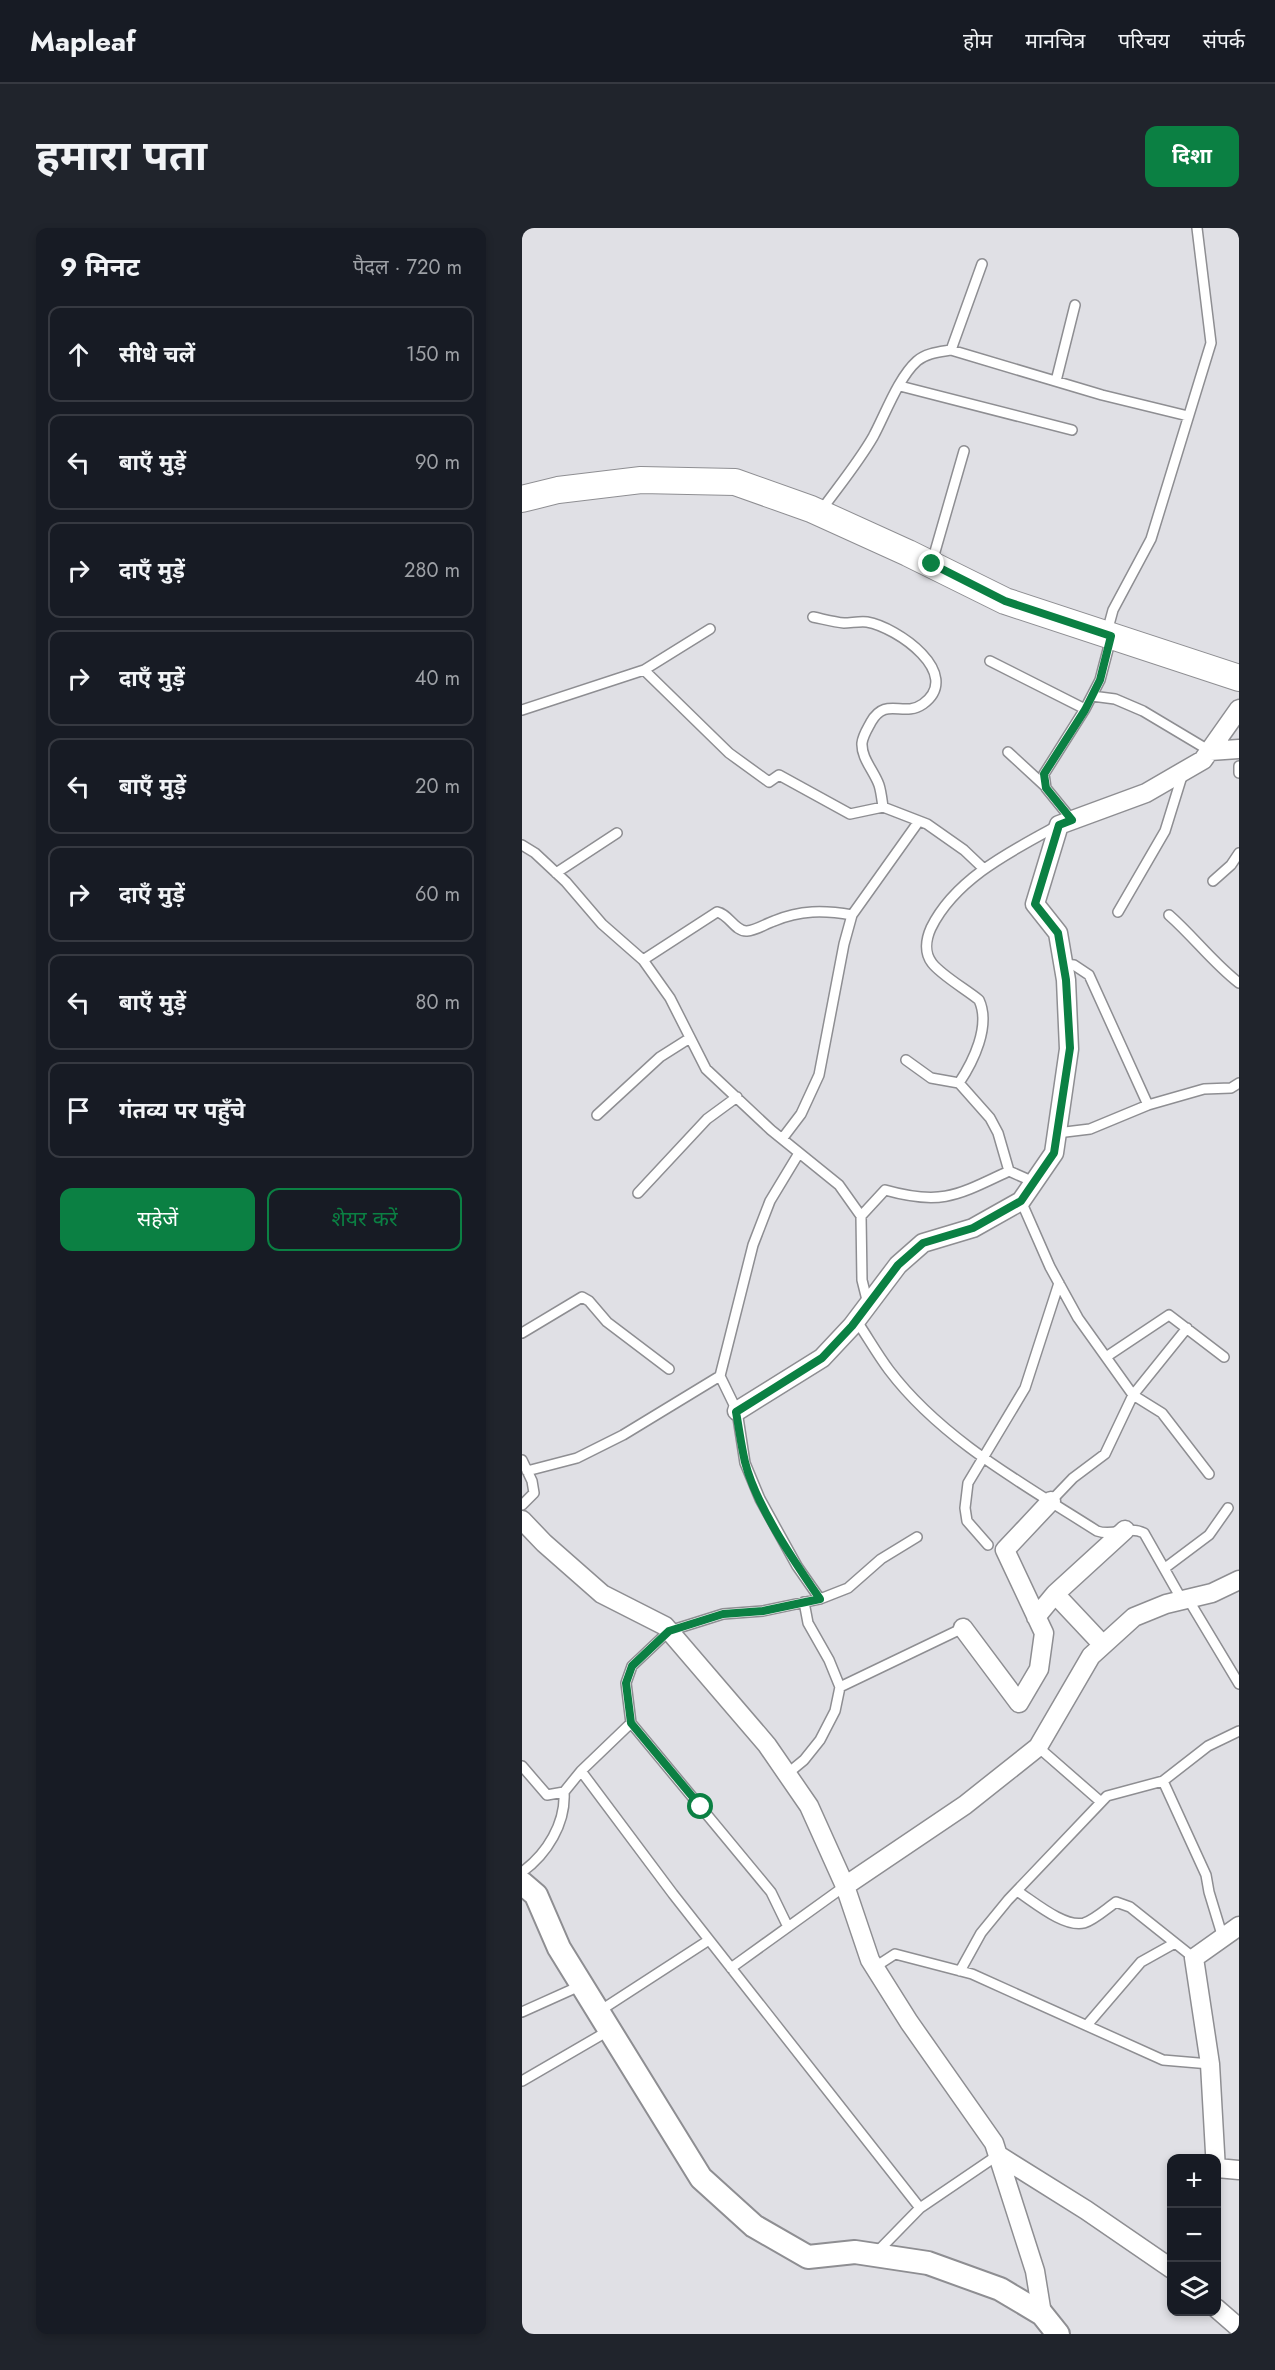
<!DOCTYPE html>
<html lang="hi">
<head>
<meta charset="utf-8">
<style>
  :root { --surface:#171b24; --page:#20242c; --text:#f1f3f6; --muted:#9ea1a6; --line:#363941; --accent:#0b8043 }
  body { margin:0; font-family:Jost,"Noto Sans Devanagari",sans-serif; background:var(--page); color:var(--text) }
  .controls { position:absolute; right:18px; bottom:18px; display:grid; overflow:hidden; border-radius:12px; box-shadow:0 3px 9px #0003 }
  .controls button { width:54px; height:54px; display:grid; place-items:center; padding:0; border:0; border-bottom:2px solid var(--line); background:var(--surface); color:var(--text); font:30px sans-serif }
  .stop { position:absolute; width:18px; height:18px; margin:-14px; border:4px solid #0b8043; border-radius:50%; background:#fff }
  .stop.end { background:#0b8043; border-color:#fff; box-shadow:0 2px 6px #0008 }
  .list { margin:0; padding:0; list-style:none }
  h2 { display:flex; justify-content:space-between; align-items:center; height:78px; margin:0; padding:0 24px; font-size:26px }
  h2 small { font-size:20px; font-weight:400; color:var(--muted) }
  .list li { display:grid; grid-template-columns:39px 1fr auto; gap:18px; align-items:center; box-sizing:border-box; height:96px; margin:0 12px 12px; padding:0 12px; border:2px solid var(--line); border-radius:12px }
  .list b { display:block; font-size:22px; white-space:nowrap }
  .list em { font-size:20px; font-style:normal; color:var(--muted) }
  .actions { display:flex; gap:12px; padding:18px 24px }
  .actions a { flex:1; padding:14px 0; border:2px solid var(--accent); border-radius:12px; text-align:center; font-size:21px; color:var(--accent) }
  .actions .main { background:var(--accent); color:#fff }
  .icon { flex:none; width:33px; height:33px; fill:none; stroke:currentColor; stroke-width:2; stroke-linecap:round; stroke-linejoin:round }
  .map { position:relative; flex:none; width:717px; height:2106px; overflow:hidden; border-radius:12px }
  header { display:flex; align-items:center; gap:36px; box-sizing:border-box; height:84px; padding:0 30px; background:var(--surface); border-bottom:2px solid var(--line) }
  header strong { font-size:28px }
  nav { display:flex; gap:33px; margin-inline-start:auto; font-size:21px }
  .intro { display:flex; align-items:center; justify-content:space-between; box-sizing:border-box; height:144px; padding:0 36px }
  h1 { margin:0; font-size:42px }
  .button { padding:15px 27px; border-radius:12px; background:var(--accent); color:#fff; font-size:21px; font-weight:700 }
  main { display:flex; gap:36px; padding:0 36px }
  aside { flex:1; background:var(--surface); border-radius:12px; box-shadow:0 3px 9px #0003 }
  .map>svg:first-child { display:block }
</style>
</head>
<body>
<header>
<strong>Mapleaf</strong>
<nav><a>होम</a><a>मानचित्र</a><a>परिचय</a><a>संपर्क</a></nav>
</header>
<div class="intro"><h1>हमारा पता</h1><a class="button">दिशा</a></div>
<main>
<aside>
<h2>9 मिनट<small>पैदल · 720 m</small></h2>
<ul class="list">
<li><svg class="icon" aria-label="ahead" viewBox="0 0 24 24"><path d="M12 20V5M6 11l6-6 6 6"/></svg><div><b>सीधे चलें</b></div><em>150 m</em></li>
<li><svg class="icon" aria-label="left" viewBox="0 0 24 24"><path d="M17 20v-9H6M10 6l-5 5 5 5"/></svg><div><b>बाएँ मुड़ें</b></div><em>90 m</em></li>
<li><svg class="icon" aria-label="right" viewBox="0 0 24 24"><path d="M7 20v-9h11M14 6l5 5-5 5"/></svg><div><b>दाएँ मुड़ें</b></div><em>280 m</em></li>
<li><svg class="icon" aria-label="right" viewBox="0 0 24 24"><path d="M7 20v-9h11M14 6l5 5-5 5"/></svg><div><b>दाएँ मुड़ें</b></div><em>40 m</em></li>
<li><svg class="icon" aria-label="left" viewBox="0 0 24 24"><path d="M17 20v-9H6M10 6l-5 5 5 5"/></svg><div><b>बाएँ मुड़ें</b></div><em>20 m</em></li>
<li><svg class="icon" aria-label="right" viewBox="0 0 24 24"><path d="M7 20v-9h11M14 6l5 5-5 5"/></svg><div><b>दाएँ मुड़ें</b></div><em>60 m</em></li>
<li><svg class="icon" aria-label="left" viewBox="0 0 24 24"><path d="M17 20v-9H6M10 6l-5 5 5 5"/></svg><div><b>बाएँ मुड़ें</b></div><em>80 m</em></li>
<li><svg class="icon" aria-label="arrive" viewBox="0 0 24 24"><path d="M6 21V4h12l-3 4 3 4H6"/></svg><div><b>गंतव्य पर पहुँचे</b></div></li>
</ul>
<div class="actions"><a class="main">सहेजें</a><a>शेयर करें</a></div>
</aside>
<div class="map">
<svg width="717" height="2106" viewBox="0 0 717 2106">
  <rect width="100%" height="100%" fill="#e0e0e5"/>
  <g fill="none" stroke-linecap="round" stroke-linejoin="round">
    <g stroke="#8e8e92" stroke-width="12">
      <path id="service" d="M429,122L460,36
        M534,153L553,77
        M378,158L550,202
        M298,284C316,259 336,235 351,209C363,187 376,150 395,133C404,125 417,124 429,122L580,167L666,188
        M410,334L442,223
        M291,389C301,391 312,394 322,395C329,395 338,393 345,394C375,399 442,446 401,476C381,490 364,468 349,494C346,500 341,507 340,515C339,530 352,543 357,557C359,563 360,572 361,579
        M585,404L591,382L629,311L689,115L675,0
        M468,433L563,481
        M122,442L188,401
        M570,468L593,471L621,483L688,523
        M0,482L122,442L207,525L247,554L257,547L328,586L361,579L405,596L442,622L462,641
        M486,524L524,559
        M717,538V545
        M550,592L524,560L522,546L563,481L578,452L589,410
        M0,617L13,625L44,654L80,696L121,732L148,770L184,841L249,902L317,957L339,988L340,1052L346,1076
        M34,645L95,605
        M691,653L709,637L717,625
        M596,684L643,603L661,545
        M647,687C672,709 691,735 717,755
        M121,732L195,684C207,686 213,704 225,703C235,702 243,696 252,693C278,682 302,682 330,687
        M541,736L552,737L567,747L626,877
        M384,832L409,850L437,855L468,890L476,905L487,943
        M437,855C451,834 469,798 457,772C445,762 419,747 410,735C402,725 404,711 409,700C433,651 489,623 535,598
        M75,887L138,829L168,810
        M535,905L568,901L626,877L682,861L709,860L717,855
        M260,911L279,886L297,847L322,716L330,687L397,593
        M277,925L248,973L231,1017L198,1148L215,1183L223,1235L238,1271L275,1338L298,1371
        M116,965L185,891L215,869
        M499,973L528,1039L556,1090L611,1167L640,1185L687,1246
        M339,988L363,962C420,978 436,967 487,943L512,954
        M334,1092C345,1108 355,1126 367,1142C420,1212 503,1257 575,1303C591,1309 606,1297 622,1305L660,1372
        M0,1105L60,1069L67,1073L85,1094L147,1141
        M584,1129L647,1087L702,1129
        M0,1232L10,1253L12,1265L0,1277
        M5,1243L55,1230L101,1207L198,1148
        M529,1273L551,1250L583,1226L611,1167L665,1100
        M466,1317L445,1293L443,1280L446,1255L503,1160L537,1055
        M643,1340L687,1307L706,1280
        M666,1371L717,1456
        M318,1459L441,1400
        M109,1495L249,1664L266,1699
        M516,1519L579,1574
        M0,1538L25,1567L42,1564
        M59,1543L151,1666L398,1980
        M265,1546L282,1532L298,1512L313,1483L318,1459L307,1432L286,1395L282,1374
        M641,1553L684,1647L687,1664L701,1710
        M0,1644C25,1626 44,1595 42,1564L59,1543L109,1495L104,1455L110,1438L147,1403L201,1386L241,1383L298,1371L326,1360L359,1331L395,1309
        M495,1663C511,1673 542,1700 562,1695C572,1692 584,1681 594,1674L608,1679L672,1730
        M353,1739L373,1726L450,1746L641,1832L688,1836
        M209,1740L323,1658
        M438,1743L459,1705L486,1672L585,1568L641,1553L686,1518L717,1503
        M0,1784L60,1757
        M76,1784L187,1712
        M565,1797L619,1734L653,1715
        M0,1853L86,1803
        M355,2024L398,1980L476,1927"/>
    </g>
    <g stroke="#8e8e92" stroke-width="21">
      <path id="minor" d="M688,523L717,521
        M215,1183L300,1130L330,1098L376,1037L401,1015L451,1000L499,973L532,925L547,821L544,752L536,705L513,676L537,597L624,565L681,532L717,481
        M0,1292L22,1315L80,1366L143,1398L245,1517L287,1578L323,1658L348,1732L387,1794L472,1915L513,2043L520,2086
        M533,1366L603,1302
        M514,1389L533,1366L581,1417
        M441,1400L497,1475L517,1441L522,1405L483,1322L529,1273
        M323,1658L443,1577L516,1519L569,1428L612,1389L644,1376L690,1365L717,1352
        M476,1927L564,1982L650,2041
        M695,1940L717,1942
        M694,1942L688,1836L672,1730L717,1698
        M694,2080L717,2100"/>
    </g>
    <g stroke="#8e8e92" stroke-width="26">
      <path id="tertiary" d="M0,1655L14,1667L37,1720L179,1950L232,1998L286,2029L333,2024L406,2035L478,2061L520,2086L536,2106"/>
    </g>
    <g stroke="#8e8e92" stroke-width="28">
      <path id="secondary" d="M0,271L36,262L119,252L213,254L289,281L386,325L483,373L717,450"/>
    </g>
    <use href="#service" stroke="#fff" stroke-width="9"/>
    <use href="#minor" stroke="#fff" stroke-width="18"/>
    <use href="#tertiary" stroke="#fff" stroke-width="22"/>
    <use href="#secondary" stroke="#fff" stroke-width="26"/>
  </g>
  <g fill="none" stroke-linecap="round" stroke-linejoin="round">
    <path stroke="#0b8043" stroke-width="8" d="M179,1579L109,1495L104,1455L110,1438L147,1403L201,1386L241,1383L298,1371C272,1333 234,1278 223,1234C219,1217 217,1200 214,1184L300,1130L330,1098L376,1037L401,1015L451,1000L499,973L532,925L548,820L544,752L536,705L513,676L537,597L550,592L524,560L522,546L563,482L578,452L589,408L483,373L410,336"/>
  </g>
</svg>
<div class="controls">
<button>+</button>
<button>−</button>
<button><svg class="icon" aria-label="layers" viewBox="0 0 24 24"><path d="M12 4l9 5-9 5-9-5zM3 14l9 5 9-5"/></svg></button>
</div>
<div class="stop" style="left:179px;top:1579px"></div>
<div class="stop end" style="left:410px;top:336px"></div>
</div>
</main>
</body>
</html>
